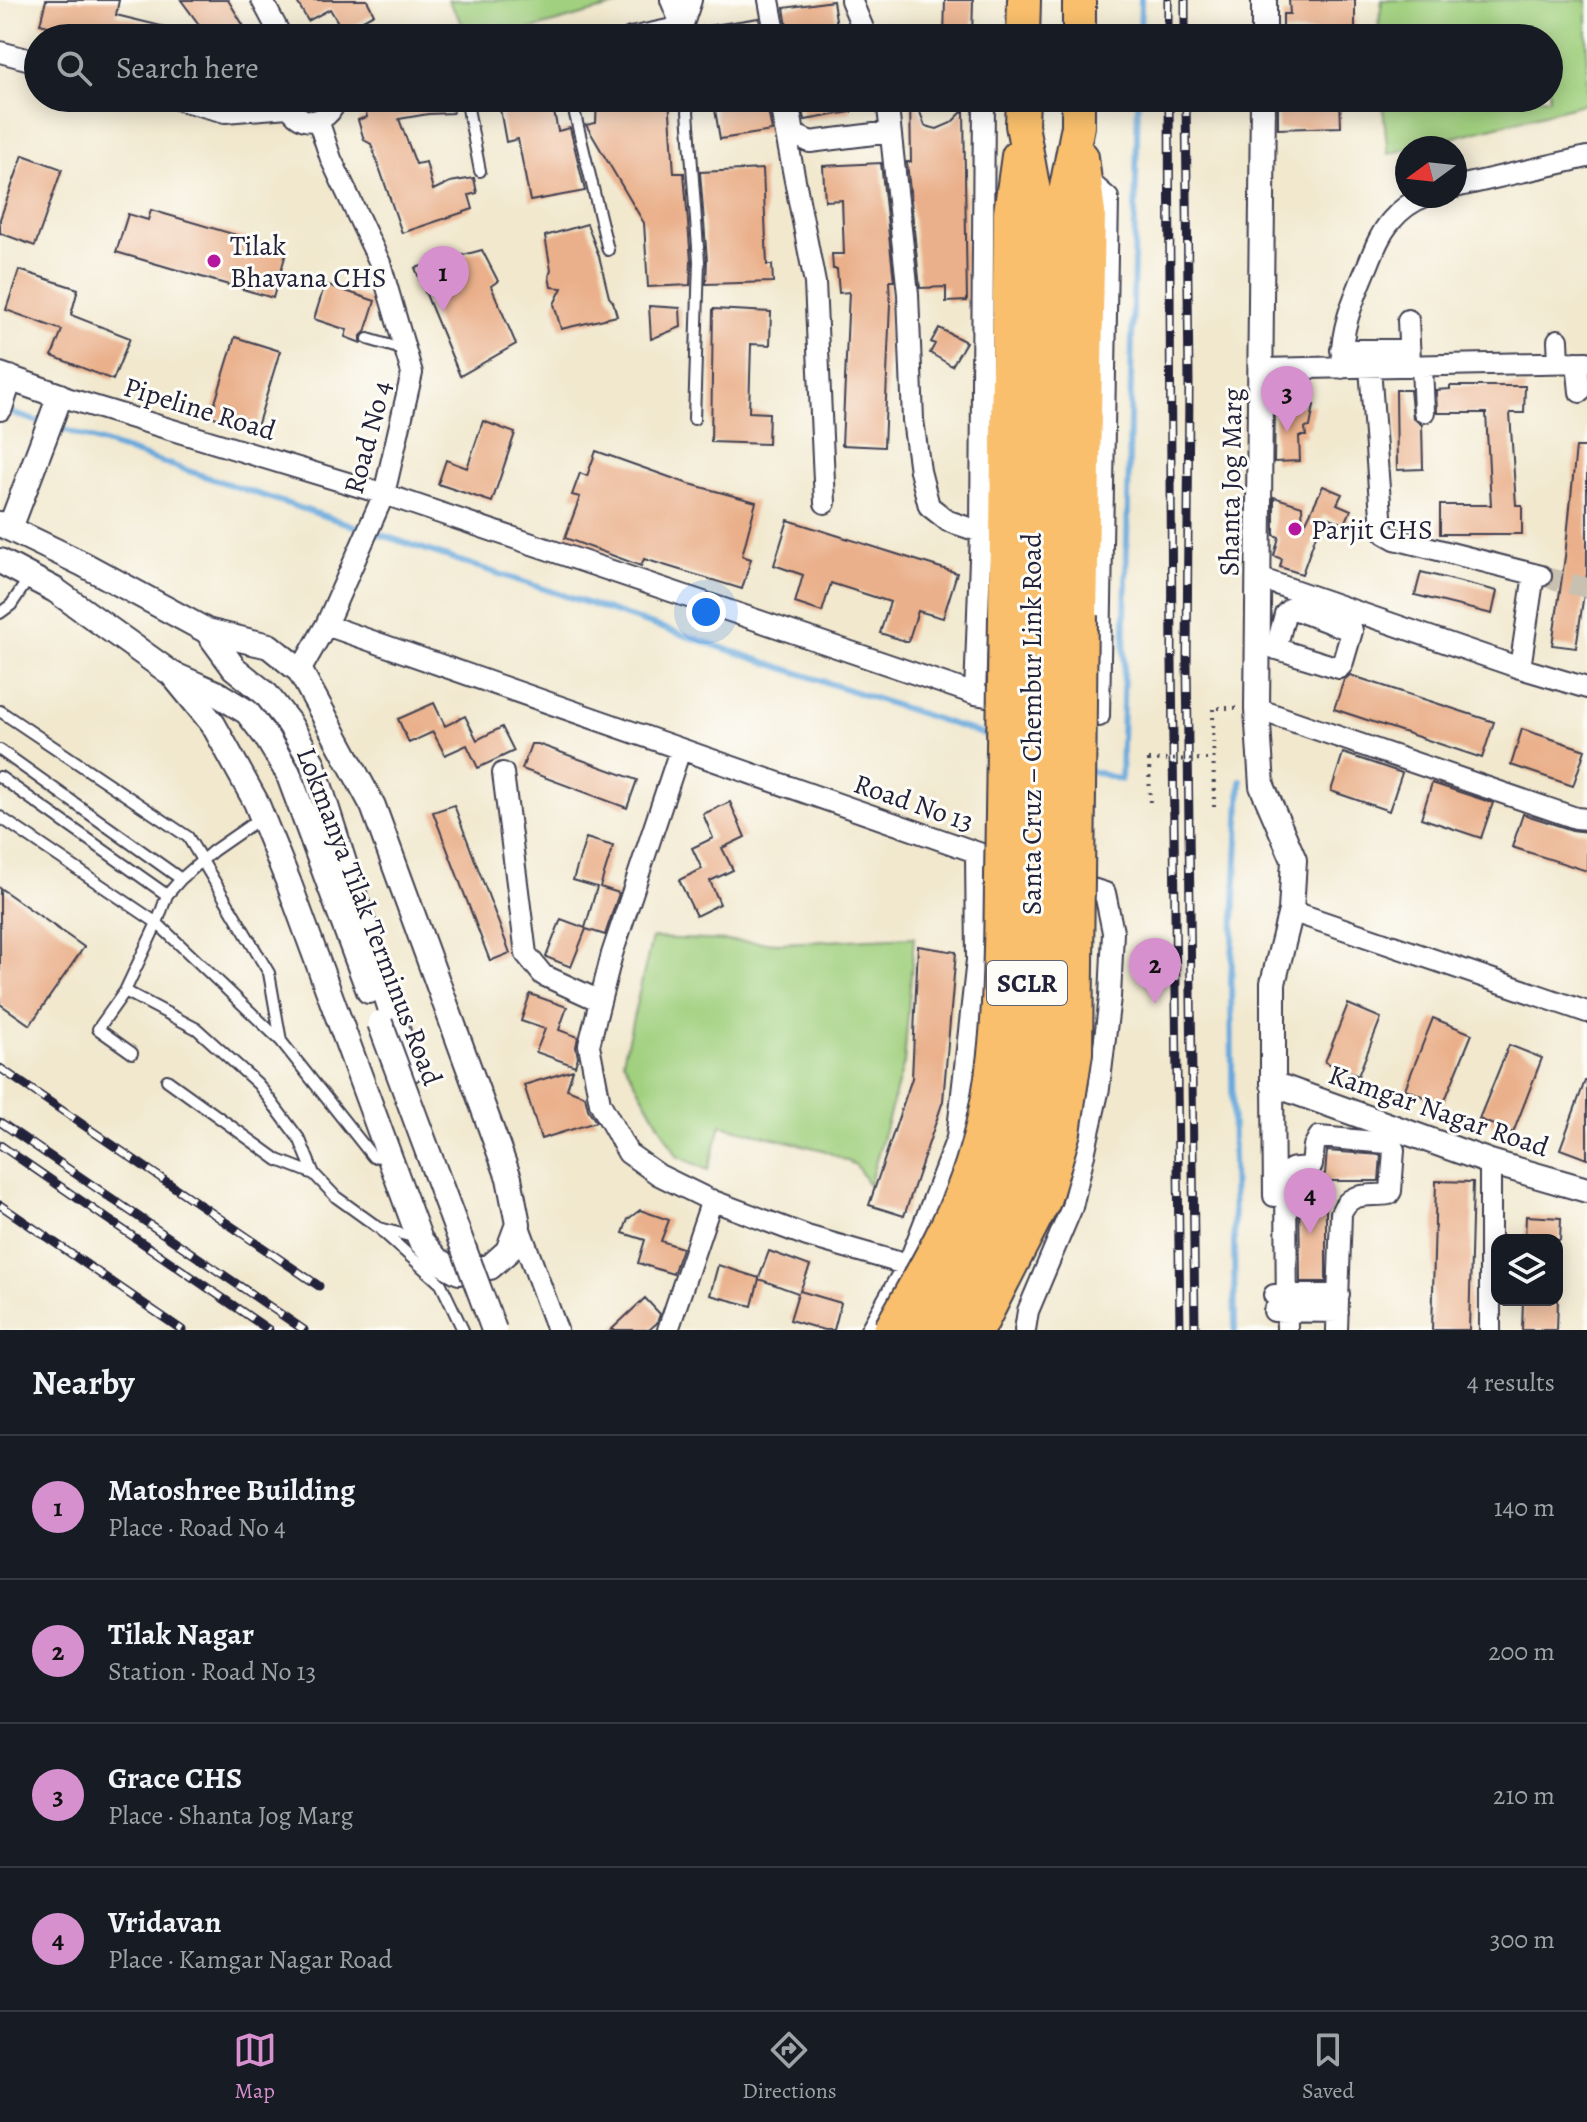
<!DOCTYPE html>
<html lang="en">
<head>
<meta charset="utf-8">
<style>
  :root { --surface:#171b24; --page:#20242c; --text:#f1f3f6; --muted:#9ea1a6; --line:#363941; --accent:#d690ce }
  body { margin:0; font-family:Alegreya,serif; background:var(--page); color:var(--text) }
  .controls { position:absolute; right:24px; bottom:24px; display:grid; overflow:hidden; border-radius:16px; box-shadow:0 4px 20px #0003 }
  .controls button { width:72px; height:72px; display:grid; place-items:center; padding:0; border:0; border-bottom:2px solid var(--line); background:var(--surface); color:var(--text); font:40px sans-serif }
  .compass { position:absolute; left:1395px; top:136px; width:72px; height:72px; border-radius:50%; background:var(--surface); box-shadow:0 4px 20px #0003; rotate:255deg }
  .you { position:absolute; left:706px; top:612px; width:28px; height:28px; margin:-20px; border:6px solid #fff; border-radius:50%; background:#1a73e8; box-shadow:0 0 0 12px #1a73e833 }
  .badge { display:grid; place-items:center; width:52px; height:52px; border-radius:50%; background:var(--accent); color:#111; font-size:26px; font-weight:700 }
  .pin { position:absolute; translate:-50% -66px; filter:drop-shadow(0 2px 4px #0008) }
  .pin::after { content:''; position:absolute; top:42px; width:28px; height:24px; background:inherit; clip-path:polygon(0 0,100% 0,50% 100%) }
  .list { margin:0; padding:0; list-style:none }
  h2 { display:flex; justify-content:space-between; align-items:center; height:104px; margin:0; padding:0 32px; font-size:34px }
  h2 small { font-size:26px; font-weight:400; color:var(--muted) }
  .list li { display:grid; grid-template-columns:52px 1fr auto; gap:24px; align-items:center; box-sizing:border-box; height:144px; padding:0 32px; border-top:2px solid var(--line) }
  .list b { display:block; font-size:30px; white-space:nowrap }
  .list p { margin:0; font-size:26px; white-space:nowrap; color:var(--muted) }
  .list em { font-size:26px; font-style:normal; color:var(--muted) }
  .icon { flex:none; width:44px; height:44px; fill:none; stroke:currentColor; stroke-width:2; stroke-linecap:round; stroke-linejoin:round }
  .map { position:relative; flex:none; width:1587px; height:1330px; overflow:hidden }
  .search { position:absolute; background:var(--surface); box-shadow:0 4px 20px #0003; left:24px; right:24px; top:24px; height:88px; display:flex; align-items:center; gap:20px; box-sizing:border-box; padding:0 28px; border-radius:44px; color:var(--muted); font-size:30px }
  .sheet { height:680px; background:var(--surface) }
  nav { display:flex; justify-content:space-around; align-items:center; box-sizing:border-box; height:112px; border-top:2px solid var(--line); background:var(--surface); font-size:22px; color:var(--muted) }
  nav a { display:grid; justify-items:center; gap:4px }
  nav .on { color:var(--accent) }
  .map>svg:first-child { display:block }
</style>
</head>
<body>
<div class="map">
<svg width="1587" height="1330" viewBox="0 0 1587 1330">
  <rect width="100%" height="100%" fill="#fdfcf7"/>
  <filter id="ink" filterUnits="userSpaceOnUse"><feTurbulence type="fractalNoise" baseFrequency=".0125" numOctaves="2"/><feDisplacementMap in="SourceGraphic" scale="16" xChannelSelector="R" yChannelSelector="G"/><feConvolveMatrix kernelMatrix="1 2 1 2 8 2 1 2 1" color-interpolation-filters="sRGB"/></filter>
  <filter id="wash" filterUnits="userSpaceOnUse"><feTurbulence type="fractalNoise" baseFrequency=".006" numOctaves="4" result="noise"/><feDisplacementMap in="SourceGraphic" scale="32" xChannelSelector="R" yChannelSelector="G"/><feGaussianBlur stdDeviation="1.8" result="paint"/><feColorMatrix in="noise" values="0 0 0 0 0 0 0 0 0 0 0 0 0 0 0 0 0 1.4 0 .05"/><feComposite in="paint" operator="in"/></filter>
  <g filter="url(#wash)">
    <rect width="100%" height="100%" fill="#f1e8ce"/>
    <path fill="#a1d07f" stroke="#62795d" stroke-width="2" d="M448,0H636L500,38H471Z
      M1382,0H1587V103L1388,154L1382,98H1549V38H1377Z
      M914,937L904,1063L869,1185L856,1165L823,1150L721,1125L708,1170L677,1156L623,1060L652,938L781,943Z"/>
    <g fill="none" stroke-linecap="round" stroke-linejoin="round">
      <path stroke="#68a8db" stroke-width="6" d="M1140,38L1141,0
        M3,410L42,423
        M53,426L991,737
        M1089,770L1121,780L1138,98
        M1235,1330L1231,981L1241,780"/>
    </g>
    <g id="blocks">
      <path fill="#eab08b" d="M46,0H119L116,15L186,32V38H95L40,24Z
        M181,0H228L251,38H209Z
        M296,0H367L374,14L343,31L330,9L308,21Z
        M945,0H973L972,38H944Z
        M1289,0H1355V31L1283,32V14H1290Z
        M833,1L839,38H789L784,8Z
        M759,18L763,38H691L695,28Z
        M382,98H450L453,113L428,114L399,119L416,164L426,162L433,190L450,182L474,178L477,193L469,195L473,209L402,233L371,144L364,140L358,120L367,117L364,104Z
        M498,98H551L558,131L570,128L585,191L530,201L518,139L506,142Z
        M597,98H669L674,173H684L691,261L690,285L648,287L644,223L586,125L596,123Z
        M713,98H766L772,131L720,139Z
        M792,98H848L851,112L805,120L801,109L794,105Z
        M910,98H915L925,126L937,129L951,123L964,110L967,301L946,302V287L920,288L907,162H911Z
        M1278,98H1340L1341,127L1278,129Z
        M23,155L62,169L35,246L0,233V219Z
        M881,163L894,281H889L890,303L884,447L842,445L849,292L839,293L837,269H833L832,254H844L842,200L825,201L823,166Z
        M763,169L767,265H772L773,282L706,284L707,260L700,172Z
        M151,210L287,250L273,298L116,252L128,214L148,220Z
        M587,224L599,256L609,297L613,302L617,316L561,329L554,304L562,288L551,287L549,276L551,270L545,236Z
        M482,250L498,281L491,286L516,344L460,376L415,268Z
        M19,270L78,289L71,315L130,338L113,380L52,356L62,330L6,310Z
        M325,284L375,301L365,332L361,336V343L345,337L347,330L314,319Z
        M649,306L680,308L681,327L651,339Z
        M713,309L771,312L770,345L751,344L749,412L769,413L768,444L711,442Z
        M939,328L966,342L952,366L930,353L935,344L931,342Z
        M235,337L280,351L256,430L211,416Z
        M1450,386H1525L1524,413H1510L1516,505H1522V534H1440V505H1491L1486,413H1437L1436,390L1450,389Z
        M1396,390H1410L1413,418L1422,425L1423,469L1397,470Z
        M1314,405L1310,427L1305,428L1306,436H1299L1300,461L1274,462L1275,406Z
        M483,421L515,433L492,502L438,484L446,460L467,468Z
        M1576,447H1587V573L1576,648L1552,645L1565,557Z
        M596,451L686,483L756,502L742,556L751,559L742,589L644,559L641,566L565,538L580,497L572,495L580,473L587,476Z
        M1323,486L1342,494L1337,504L1351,510L1345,524L1323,515L1302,574L1280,567L1282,559L1274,556L1279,537L1274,535V497L1302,506L1303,528Z
        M788,520L957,573L943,618L918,611L908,642L880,633L890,602L831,583L822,612L795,603L803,575L774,565Z
        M1421,572L1497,591L1492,614L1415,595Z
        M1350,675L1494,722L1482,758L1334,709L1344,680Z
        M434,703L445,726L465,716L477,740L502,727L514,751L478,768L467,745L445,755L433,732L409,743L398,719Z
        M1522,729L1585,750L1573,786L1511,765Z
        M531,744H538L637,780L627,808L522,769Z
        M1343,753L1402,773L1389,811L1331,791Z
        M1432,783L1493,803L1481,838L1421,818Z
        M730,802L745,837L722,848L733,870L710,881L720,904L696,916L679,880L702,869L692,848L713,838L703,814Z
        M454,805L510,953L490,961L433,812Z
        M1523,814L1572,830L1587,832V871L1512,847Z
        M586,838L613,846L600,887L619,893L605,935L586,929L571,967L546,957L561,919L585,928L597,887L573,880Z
        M0,888L84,947L30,1025L0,1004Z
        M918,946L956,952L943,1101L904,1216L869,1205L912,1078Z
        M530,994L567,1007L559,1030L578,1037L576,1047L578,1057L575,1066L536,1052L545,1029L521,1021Z
        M1348,1004L1381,1018L1358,1076L1325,1062Z
        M1433,1018L1472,1034L1443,1105L1405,1089Z
        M1509,1045L1542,1058L1513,1133L1479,1119Z
        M573,1070L567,1089L585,1096L588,1109L596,1122L541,1139L524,1085Z
        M1585,1081H1587V1159L1560,1149Z
        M1327,1151L1381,1155L1379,1181H1326V1282H1300L1299,1181L1311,1179L1325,1174Z
        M1436,1181L1473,1182L1469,1330H1432Z
        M640,1210L669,1220L661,1241L682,1248L673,1274L638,1263L645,1240L623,1233L628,1219Z
        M1526,1216L1561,1218L1560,1240H1525Z
        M769,1251L810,1266L800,1291L841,1303L834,1330H824L790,1320L798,1293L759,1279L752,1306L710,1295L718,1265L759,1278Z
        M645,1298L660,1314L657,1323L649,1330H611Z
        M1523,1300H1558L1557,1330H1522Z"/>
    </g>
  </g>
  <g filter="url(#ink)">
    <use href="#blocks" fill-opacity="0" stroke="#414051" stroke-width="2"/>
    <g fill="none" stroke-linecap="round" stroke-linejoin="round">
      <path stroke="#c8c0b1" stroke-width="20" stroke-dasharray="20 10" stroke-linecap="butt" d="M1541,576L1587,588"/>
      <g stroke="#414051" stroke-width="14">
        <path id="service" d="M466,98L480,171
          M571,98L608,250
          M687,98L699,261L694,419
          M368,339L405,350
          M0,613L11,605L29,578
          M0,711L188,837L269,973L281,1041
          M0,750L181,879
          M0,777L167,895
          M0,817L157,923L281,1041L373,1157L388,1155
          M262,817L213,851L181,879L167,895L157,923L125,991L197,1029L258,1084L300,1140L314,1174L336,1197L379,1228L417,1238
          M125,991L98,1029L132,1053
          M167,1080L278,1160L314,1174
          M382,1231L441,1284L463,1330"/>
      </g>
      <g stroke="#414051" stroke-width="24">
        <path id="minor" d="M262,0L282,38
          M671,0L682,27
          M769,0L776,38
          M851,0L867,38
          M682,27L691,0
          M631,38L682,27
          M0,52L38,62
          M173,98L225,112L288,107
          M286,98C294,128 329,129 336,98
          M779,98L815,283L825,503
          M887,98L908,294L913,420L920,471L929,506L948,521L981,532
          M791,117L794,134L810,142L890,132
          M1455,187L1587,157
          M1408,320L1410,362
          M1558,340L1559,362
          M1341,350H1409
          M1577,362L1580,392
          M1422,366L1424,412
          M1370,367L1382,529L1386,534L1395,539L1541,576
          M1342,368C1339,331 1354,298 1368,265C1374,250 1380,234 1391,221C1401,209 1412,201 1426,196
          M1262,369L1587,362
          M60,396L384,494L975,694L1014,701
          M1259,578L1520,668L1587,688
          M326,625L1010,864
          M1258,643L1339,668L1342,665L1352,631L1350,623L1354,612
          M1276,649L1285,614L1291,608L1352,631
          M1520,668L1534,574
          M300,671L326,625L384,494L412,373L380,263L331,159L318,120
          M975,694L981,532L984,98
          M1257,709L1576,818L1587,819
          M1069,710L1099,716L1108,198L1084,177
          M680,750L612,954L589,1045L600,1103L628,1153L659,1175L708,1199L807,1236L908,1265
          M503,773L526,954L543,975L600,1001
          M1291,911L1587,1012
          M1273,1084L1274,1196
          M1490,1162V1330
          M518,1224L557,1330
          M1274,1295H1339
          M1274,1311L1338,1312
          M668,1330L712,1200
          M871,1330L908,1265L957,1138L977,960L976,853
          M1025,1330L1028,1311L1072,1207L1099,1088L1110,997L1113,932L1105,893L1067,881
          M1287,1330L1286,1175C1291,1163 1303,1171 1312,1165L1314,1146L1319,1137L1387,1143L1391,1145L1394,1150L1391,1191L1389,1194C1369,1197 1350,1190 1341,1213L1337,1330"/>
      </g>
      <g stroke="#414051" stroke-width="28">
        <path id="tertiary" d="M1264,38V0
          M1263,98L1257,709L1262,786L1294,860L1291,911L1273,983V1084L1490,1162L1587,1190
          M0,375L60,396L10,528
          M0,408L10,378
          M0,524L83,564L207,631L234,668L266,694L289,723L312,762L410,1070
          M0,561L55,590L172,674L216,693L247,712L267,738L288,773L369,991
          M172,674L213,724L256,802L288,881L420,1240L437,1260L459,1272L490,1267L508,1251L518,1224L509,1178L373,806L300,671L269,646L207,631"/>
      </g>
      <g stroke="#414051" stroke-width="36">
        <path id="trunk" d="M1023,38L1024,0
          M1079,38V0
          M1023,98L1022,125L1038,213L1031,616
          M1081,615L1089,213L1082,157
          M1005,616L1010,213L1018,156
          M1057,616L1061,213L1078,126V98"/>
      </g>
      <path stroke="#414051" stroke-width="4" stroke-dasharray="2 6" stroke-linecap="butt" d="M1149,760L1150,808
        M1214,807L1213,708H1239"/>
      <use href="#service" stroke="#fff" stroke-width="10"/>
      <use href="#minor" stroke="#fff" stroke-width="20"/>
      <use href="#tertiary" stroke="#fff" stroke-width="24"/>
      <use href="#trunk" stroke="#f9bf6c" stroke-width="32"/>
      <g stroke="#22223b" stroke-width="9">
        <path id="rail" d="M1168,0V38
          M1185,0V38
          M1169,98L1172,661L1180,1330
          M1186,98L1189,383L1187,661L1195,1330
          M0,1068L319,1286
          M0,1122L304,1330
          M0,1145L269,1330
          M0,1205L182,1330"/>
      </g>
      <use href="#rail" stroke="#fdfcf7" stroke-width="6" stroke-dasharray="18" stroke-linecap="butt"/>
      <g stroke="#414051" stroke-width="28" stroke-linecap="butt">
        <path id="tertiary-bridge" d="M380,1023L494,1330"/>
      </g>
      <g stroke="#414051" stroke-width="36" stroke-linecap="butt">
        <path id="trunk-bridge" d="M890,1330C917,1281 948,1231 967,1178C1001,1082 1000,978 1001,878C1002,791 1003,704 1005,616
          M921,1330C949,1281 978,1231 996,1178C1030,1077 1030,958 1030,853C1031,774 1031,695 1031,616
          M948,1330L981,1271L1018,1185L1039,1105L1048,1019L1053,936L1057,616
          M978,1330L1044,1201L1064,1132L1076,1053L1081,615"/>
      </g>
      <path stroke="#414051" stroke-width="4" stroke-dasharray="2 6" stroke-linecap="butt" d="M1149,760L1213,759"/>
      <use href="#tertiary-bridge" stroke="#fff" stroke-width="24"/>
      <use href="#trunk-bridge" stroke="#f9bf6c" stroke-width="32"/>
    </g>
  </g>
  <g fill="#b5179e" stroke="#fdfcf7" stroke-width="3">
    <circle cx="214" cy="261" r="8"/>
    <circle cx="1295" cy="529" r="8"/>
  </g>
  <g text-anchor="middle" stroke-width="6" stroke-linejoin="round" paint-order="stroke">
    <rect fill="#fdfcf7" stroke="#646373" stroke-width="2" x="987" y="961" width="80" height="44" rx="6"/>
    <g font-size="26" font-weight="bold" fill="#22223b">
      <text x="1027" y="992">SCLR</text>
    </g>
    <g font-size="28" fill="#22223b" stroke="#fdfcf7" text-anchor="start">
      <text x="230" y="255">Tilak<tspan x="230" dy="32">Bhavana CHS</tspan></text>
      <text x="1311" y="539">Parjit CHS</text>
    </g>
    <g font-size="28" fill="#22223b" stroke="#fdfcf7">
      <text transform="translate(200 408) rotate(17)" y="10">Pipeline Road</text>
      <text transform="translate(367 437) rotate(-75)" y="10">Road No 4</text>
      <text transform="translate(1230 482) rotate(-89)" y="10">Shanta Jog Marg</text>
      <text transform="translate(1031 724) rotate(-90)" y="10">Santa Cruz – Chembur Link Road</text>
      <text transform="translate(914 802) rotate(19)" y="10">Road No 13</text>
      <text transform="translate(370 916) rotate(69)" y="10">Lokmanya Tilak Terminus Road</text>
      <text transform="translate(1439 1110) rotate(19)" y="10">Kamgar Nagar Road</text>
    </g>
  </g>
</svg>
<div class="controls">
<button><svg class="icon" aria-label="layers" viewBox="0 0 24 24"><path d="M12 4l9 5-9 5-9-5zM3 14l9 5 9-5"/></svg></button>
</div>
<svg class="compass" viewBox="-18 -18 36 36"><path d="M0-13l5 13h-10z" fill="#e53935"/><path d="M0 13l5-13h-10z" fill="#9ea1a6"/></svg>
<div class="you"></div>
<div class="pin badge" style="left:443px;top:312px">1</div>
<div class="pin badge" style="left:1155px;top:1004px">2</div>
<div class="pin badge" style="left:1287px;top:432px">3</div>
<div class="pin badge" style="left:1310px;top:1234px">4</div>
<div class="search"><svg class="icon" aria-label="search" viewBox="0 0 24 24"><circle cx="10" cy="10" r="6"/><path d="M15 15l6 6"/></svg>Search here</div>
</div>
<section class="sheet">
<h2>Nearby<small>4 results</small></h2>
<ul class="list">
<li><span class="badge">1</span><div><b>Matoshree Building</b><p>Place · Road No 4</p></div><em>140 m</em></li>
<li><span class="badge">2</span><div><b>Tilak Nagar</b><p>Station · Road No 13</p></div><em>200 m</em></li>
<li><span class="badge">3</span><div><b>Grace CHS</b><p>Place · Shanta Jog Marg</p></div><em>210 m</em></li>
<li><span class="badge">4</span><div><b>Vridavan</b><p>Place · Kamgar Nagar Road</p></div><em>300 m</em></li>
</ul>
</section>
<nav>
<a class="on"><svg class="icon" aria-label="map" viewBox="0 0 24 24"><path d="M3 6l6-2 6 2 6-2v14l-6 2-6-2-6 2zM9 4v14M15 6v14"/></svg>Map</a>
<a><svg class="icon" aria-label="directions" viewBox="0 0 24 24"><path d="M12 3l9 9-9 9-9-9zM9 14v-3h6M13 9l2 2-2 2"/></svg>Directions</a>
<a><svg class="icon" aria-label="saved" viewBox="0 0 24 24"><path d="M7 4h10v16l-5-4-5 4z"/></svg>Saved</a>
</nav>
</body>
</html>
